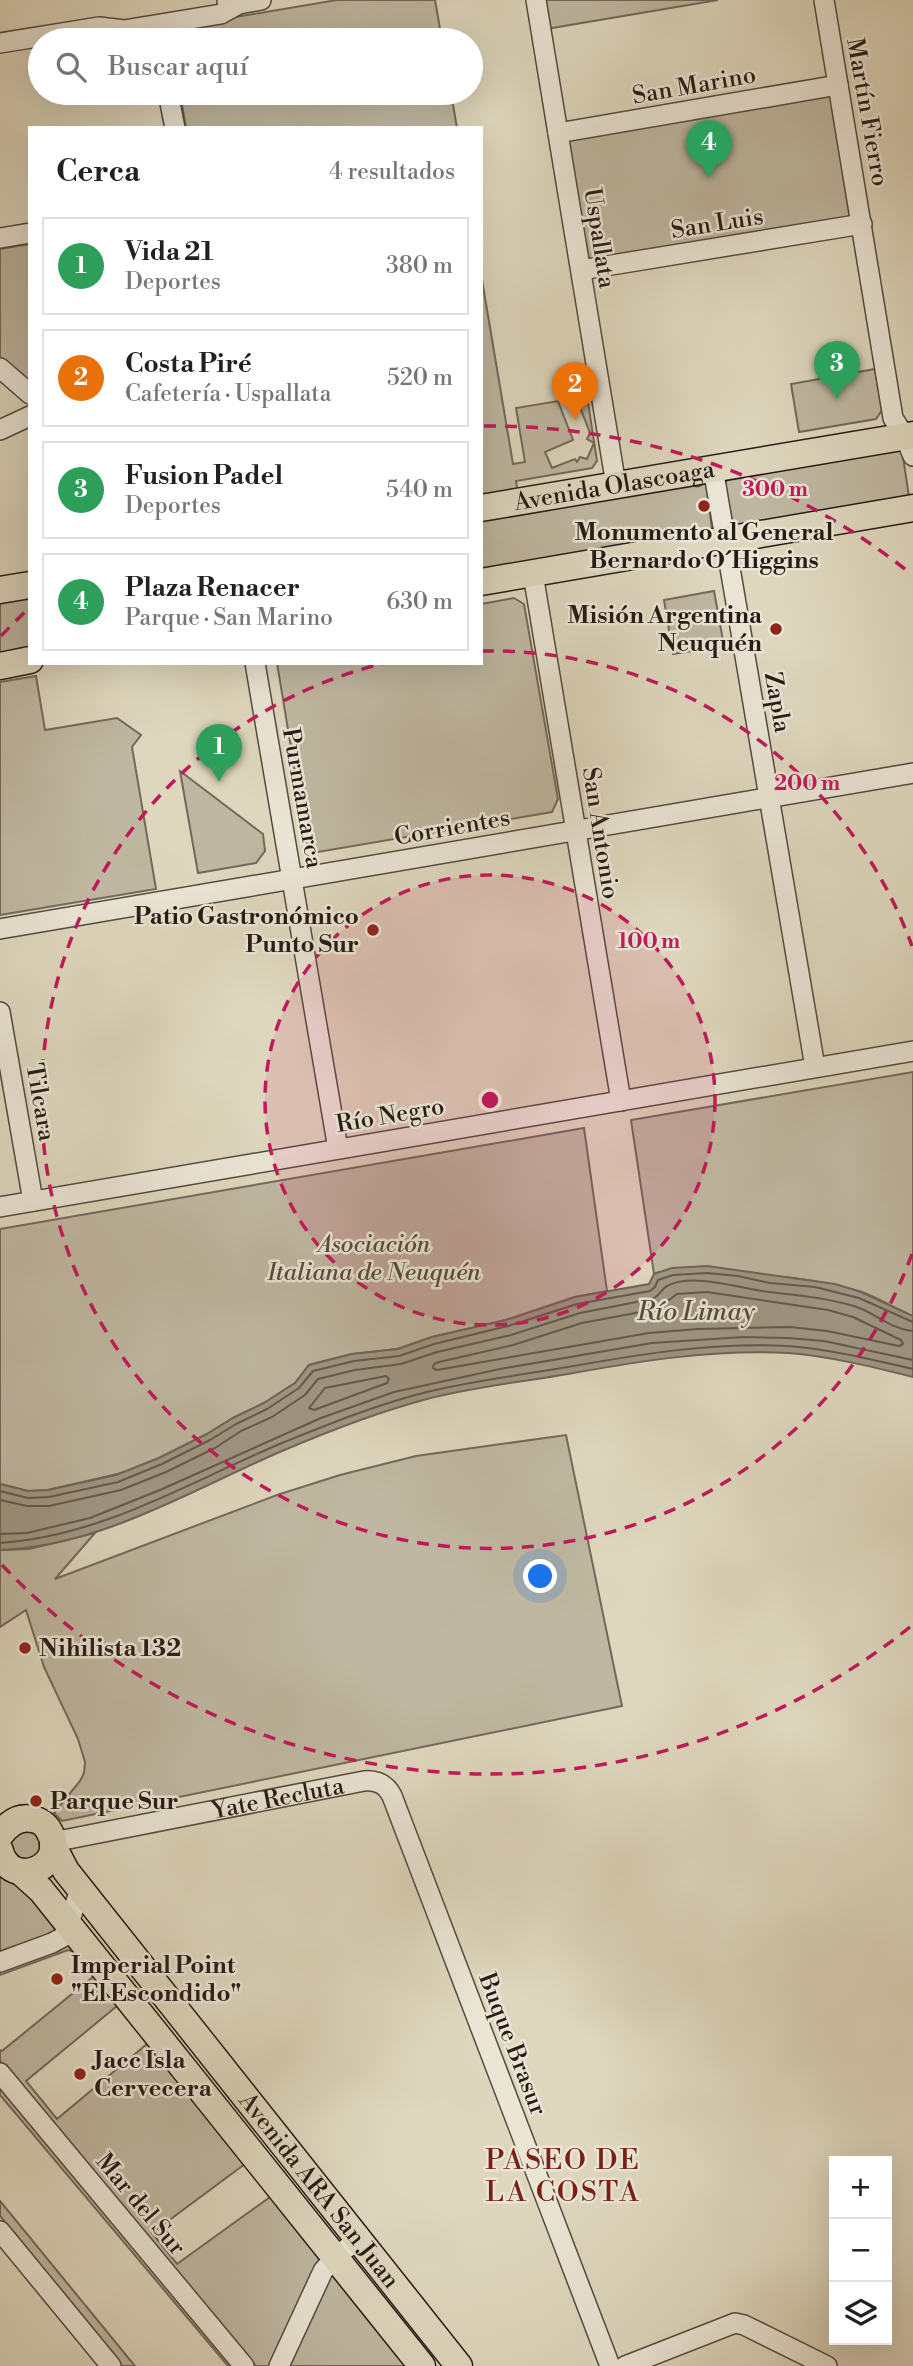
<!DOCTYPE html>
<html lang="es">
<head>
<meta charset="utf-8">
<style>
  :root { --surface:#fff; --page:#f6f6f6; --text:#202124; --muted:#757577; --line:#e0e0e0; --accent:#d93025 }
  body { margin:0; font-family:"Libre Bodoni",serif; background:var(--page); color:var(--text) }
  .controls { position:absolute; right:21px; bottom:21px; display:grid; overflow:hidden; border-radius:0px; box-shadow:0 7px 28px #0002 }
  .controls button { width:63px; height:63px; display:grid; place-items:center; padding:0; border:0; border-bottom:2px solid var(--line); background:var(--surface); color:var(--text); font:35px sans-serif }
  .you { position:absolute; left:541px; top:1577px; width:24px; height:24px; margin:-18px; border:5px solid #fff; border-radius:50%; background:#1a73e8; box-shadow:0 0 0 10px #1a73e833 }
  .badge { display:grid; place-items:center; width:46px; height:46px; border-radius:50%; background:var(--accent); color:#fff; font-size:23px; font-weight:700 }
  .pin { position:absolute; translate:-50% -58px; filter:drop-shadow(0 2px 4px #0008) }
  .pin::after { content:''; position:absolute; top:37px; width:24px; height:21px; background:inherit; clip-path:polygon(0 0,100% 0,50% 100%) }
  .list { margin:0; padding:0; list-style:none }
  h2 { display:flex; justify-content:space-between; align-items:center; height:91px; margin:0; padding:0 28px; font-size:30px }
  h2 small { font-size:23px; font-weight:400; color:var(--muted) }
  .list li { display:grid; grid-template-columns:46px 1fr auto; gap:21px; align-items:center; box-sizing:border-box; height:98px; margin:0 14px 14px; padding:0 14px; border:2px solid var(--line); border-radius:0px }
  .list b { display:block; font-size:26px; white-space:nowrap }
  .list p { margin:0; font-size:23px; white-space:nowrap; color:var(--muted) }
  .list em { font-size:23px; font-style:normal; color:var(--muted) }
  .icon { flex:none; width:38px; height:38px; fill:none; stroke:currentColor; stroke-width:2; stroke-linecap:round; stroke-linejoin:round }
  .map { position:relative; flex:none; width:913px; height:2366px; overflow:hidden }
  .search { position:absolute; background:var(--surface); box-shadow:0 7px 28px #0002; left:28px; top:28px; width:455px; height:77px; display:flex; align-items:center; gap:18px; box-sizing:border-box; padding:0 24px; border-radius:38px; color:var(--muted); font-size:26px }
  .panel { position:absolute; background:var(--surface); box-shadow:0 7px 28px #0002; left:28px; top:126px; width:455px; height:539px; border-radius:0px }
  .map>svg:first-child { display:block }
</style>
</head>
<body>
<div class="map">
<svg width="913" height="2366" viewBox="0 0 913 2366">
  <rect width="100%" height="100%" fill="#ded7be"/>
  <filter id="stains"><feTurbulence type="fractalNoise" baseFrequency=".00286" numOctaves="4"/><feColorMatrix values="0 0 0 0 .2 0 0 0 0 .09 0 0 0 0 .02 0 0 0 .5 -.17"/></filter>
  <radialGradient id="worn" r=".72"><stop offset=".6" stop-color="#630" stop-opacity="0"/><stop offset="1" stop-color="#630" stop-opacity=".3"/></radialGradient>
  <path fill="#bfb7a1" stroke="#73695b" stroke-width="2" fill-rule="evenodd" d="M337,0H435L442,40H172L173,31L182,26Z
    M541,0H718L546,29Z
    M180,93H451L457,128H186Z
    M827,96L833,100L850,216L848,218L589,260L567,142L570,140Z
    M30,244V383L0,357V249Z
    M481,274L513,464L525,462L516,408L558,401L573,440L545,452L552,468L575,459L577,462L580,457L587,459L594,443L587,439L590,433L576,397L587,396L597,461L592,468L516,481L518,493L481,500Z
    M875,369L882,410L876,419L799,432L791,384Z
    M891,446L902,450L909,497L733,526L726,489V478Z
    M695,481L706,483L712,529L481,574V516Z
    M714,591L724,646L673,654L664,600Z
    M30,592V652L0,657V596Z
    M514,598L524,604L558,799L552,812L318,852L307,845L277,663H481V604Z
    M36,676L45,730L117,718L141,735L132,747L156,889L0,915V682Z
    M180,771L263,834L265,851L256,863L198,873Z
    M913,1072V1316C895,1309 878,1297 859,1291C794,1272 726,1273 659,1272L654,1274L631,1120Z
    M584,1128L607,1291L575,1297L506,1320L432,1337L397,1349L352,1354L309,1365L295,1383L264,1403L233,1418L207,1434L159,1458L126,1472L48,1490L28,1491L0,1484V1229Z
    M566,1435L622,1706L62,1821L54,1813L80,1781L84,1773L85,1762L78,1739L44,1667L26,1610L0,1627V1550L29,1549L95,1533L55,1579L277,1495L340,1475L416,1456Z
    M21,1829L38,1832L42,1853L24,1862L10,1848V1842Z
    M0,1873L14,1877L59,1930L0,1953Z
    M74,1943L323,2252L273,2366H256L0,2061V2050L2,2051L94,1976L75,1952L68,1950L0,1975V1969ZM117,2006L148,2043L57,2119L26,2081ZM245,2164L270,2197L177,2264L152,2233Z
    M0,2083L237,2366H228L0,2095Z
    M0,2201L135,2366H122L0,2216Z
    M332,2273L414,2366H287Z"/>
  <path fill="#a09785" stroke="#706558" stroke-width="2" d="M707,1266L835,1284L861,1292L913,1316V1377C873,1367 829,1356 788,1353C714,1349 640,1361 568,1374C521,1382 473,1387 427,1399C378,1412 329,1431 282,1451C191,1490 102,1546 0,1550V1484L28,1491L48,1490L116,1475L159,1458L207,1434L233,1418L264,1403L295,1383L309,1365L352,1354L398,1349L432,1337L506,1320L575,1297L649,1284L654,1274L672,1268Z"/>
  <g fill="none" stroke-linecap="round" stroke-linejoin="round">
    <path stroke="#64594d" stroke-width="2" d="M707,1292L828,1310L853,1317L901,1340L903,1344L899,1346L827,1331L790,1327L697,1329L649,1333L437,1370L433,1368L434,1364L439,1362L513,1345L582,1323L657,1309L677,1294Z
      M386,1376L389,1379L387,1383L314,1410L309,1408L325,1388Z
      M0,1491L28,1498L49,1497L118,1482L162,1464L210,1440L236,1424L267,1409L299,1388L313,1371L354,1361L399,1356L434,1344L508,1326L577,1304L650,1291L655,1287L658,1280L673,1275L707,1273L738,1276L770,1283L815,1287L859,1298L913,1322
      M0,1500L27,1506H49L121,1490L166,1472L215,1448L241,1431L272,1417L305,1395L318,1379L355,1370L401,1364L437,1352L511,1335L580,1313L652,1299C660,1296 661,1289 667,1286C692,1272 743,1289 769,1292C798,1295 825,1298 854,1306C874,1312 892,1330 913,1331
      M0,1534L27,1533L90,1518L160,1490L321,1418L394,1392L500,1369L652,1343L744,1337L788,1338L824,1341L913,1360
      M0,1543C103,1536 189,1482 282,1443C329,1424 378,1404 427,1392C473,1381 521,1375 568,1367C641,1354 714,1342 788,1346C828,1349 874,1360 913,1369"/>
    <g stroke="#554a3f" stroke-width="22">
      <g id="minor">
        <path d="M536,0L616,485"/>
        <path d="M824,0L893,418L905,437L913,456"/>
        <path d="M227,1L239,4L261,0"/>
        <path d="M0,43L99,27L124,30L221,14L239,4"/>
        <path d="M168,93L175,128"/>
        <path d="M558,133L838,85"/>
        <path d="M1,238L30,233"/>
        <path d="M581,270L862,224"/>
        <path d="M0,368L30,394"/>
        <path d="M0,430L30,416"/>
        <path d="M713,468L815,1067"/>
        <path d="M533,574L621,1101"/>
        <path d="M255,663L338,1149"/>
        <path d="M0,929L913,773"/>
        <path d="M0,1012L33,1201"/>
        <path d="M0,1207L913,1051"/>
        <path id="s1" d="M53,1842L364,1781C377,1780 386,1784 392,1796L610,2366"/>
        <path d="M0,1962L52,1943L65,1936L80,1889"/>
        <path d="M0,2073L244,2366"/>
        <path d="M0,2231L111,2366"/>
        <path d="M279,2366L323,2271L335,2257L359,2239"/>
        <path d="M625,2366L735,2323L744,2325L827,2366"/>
      </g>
    </g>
    <g stroke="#271b15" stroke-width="29">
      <g id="major">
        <path id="s2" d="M481,508L913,435"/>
        <path d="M481,582L913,508"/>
        <path d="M0,590L30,585"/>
        <path d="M0,666L30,660"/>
        <path d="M0,1835C8,1824 18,1816 32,1819C39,1820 46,1825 49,1831C70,1866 11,1892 0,1851"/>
        <path id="s3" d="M53,1846L66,1871L459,2366"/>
        <path d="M21,1872L41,1890L422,2366"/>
      </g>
    </g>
    <use href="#minor" stroke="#eae5d5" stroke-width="19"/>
    <use href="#major" stroke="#ded7be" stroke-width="26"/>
  </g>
  <circle cx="490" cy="1100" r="225" fill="#c2185b" fill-opacity=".12"/>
  <g fill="none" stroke="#c2185b" stroke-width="3.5" stroke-dasharray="12 9">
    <circle cx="490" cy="1100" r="225"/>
    <path d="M912 1254A449 449 0 1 1 385 663M482 651A449 449 0 0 1 912 946"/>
    <path d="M910 1627A674 674 0 0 1 1 1564M1 636A674 674 0 0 1 26 611M484 426A674 674 0 0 1 910 573"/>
  </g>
  <g fill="#8f2418" stroke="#eae5d5" stroke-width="2.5">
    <circle cx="704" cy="506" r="7"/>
    <circle cx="776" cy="629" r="7"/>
    <circle cx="373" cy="930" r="7"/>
    <circle cx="25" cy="1648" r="7"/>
    <circle cx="36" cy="1801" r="7"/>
    <circle cx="57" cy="1979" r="7"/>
    <circle cx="80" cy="2074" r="7"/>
  </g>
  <g text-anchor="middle" stroke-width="5" stroke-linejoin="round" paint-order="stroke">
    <g font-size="24" fill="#271b15" stroke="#eae5d5">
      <text transform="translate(694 85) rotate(-10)" y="8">San Marino</text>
      <text transform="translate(868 112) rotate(80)" y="8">Martín Fierro</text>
      <text transform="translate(717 223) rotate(-9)" y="8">San Luis</text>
      <text transform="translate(600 238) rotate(81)" y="8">Uspallata</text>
      <text dy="8" stroke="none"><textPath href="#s2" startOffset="135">Avenida Olascoaga</textPath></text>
      <text transform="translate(778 702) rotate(80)" y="8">Zapla</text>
      <text transform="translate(303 798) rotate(80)" y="8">Purmamarca</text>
      <text transform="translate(452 827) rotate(-10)" y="8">Corrientes</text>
      <text transform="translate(601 833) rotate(81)" y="8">San Antonio</text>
      <text transform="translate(41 1102) rotate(80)" y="8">Tilcara</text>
      <text transform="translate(390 1115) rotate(-10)" y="8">Río Negro</text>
      <text dy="8" stroke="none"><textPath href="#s1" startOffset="229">Yate Recluta</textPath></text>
      <text transform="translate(513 2044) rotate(69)" y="8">Buque Brasur</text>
      <text dy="8" stroke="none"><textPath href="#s3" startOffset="436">Avenida ARA San Juan</textPath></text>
      <text transform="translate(141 2204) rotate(50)" y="8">Mar del Sur</text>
    </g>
    <g font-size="24" font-weight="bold" fill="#271b15" stroke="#eae5d5" text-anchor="start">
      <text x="704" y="540" text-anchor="middle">Monumento al General<tspan x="704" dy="28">Bernardo O´Higgins</tspan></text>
      <text x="762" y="623" text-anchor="end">Misión Argentina<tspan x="762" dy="28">Neuquén</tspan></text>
      <text x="359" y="924" text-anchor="end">Patio Gastronómico<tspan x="359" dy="28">Punto Sur</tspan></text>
      <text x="39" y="1656">Nihilista 132</text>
      <text x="50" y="1809">Parque Sur</text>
      <text x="71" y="1973">Imperial Point<tspan x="71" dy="28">"El Escondido"</tspan></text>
      <text x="94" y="2068">Jacc Isla<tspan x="94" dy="28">Cervecera</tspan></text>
    </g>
    <g font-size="24" font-style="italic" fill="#554a3f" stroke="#eae5d5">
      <text x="374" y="1252">Asociación<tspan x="374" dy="28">Italiana de Neuquén</tspan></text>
    </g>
    <g font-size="26" font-style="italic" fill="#574d42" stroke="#eae5d5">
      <text x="696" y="1320">Río Limay</text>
    </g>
    <g font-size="28" letter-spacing="2" fill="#7a1f14" stroke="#eae5d5">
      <text x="563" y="2169">PASEO DE<tspan x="563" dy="32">LA COSTA</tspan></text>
    </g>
  </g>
  <circle cx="490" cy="1100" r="10" fill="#c2185b" stroke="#eae5d5" stroke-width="3.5"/>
  <g font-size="21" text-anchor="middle" font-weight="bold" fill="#c2185b" stroke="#eae5d5" stroke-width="5" stroke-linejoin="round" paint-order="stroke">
    <text x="775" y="496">300 m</text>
    <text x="807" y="790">200 m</text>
    <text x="649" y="948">100 m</text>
  </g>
  <rect width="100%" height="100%" filter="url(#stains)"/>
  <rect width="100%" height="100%" fill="url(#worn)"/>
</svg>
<div class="controls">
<button>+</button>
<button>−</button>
<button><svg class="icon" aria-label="layers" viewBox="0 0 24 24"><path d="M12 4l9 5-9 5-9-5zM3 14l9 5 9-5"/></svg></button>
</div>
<div class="you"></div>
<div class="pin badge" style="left:219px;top:782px;background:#2e9e5b">1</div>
<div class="pin badge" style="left:575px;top:420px;background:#e8710a">2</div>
<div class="pin badge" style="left:837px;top:399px;background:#2e9e5b">3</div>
<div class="pin badge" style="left:709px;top:178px;background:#2e9e5b">4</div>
<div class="search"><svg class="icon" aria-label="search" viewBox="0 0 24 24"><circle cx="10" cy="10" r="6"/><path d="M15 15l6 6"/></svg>Buscar aquí</div>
<section class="panel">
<h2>Cerca<small>4 resultados</small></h2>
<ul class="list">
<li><span class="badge" style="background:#2e9e5b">1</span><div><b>Vida 21</b><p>Deportes</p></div><em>380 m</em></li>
<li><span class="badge" style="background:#e8710a">2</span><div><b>Costa Piré</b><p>Cafetería · Uspallata</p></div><em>520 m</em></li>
<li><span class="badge" style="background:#2e9e5b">3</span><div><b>Fusion Padel</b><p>Deportes</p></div><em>540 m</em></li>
<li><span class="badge" style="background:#2e9e5b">4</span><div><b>Plaza Renacer</b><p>Parque · San Marino</p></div><em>630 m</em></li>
</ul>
</section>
</div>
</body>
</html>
